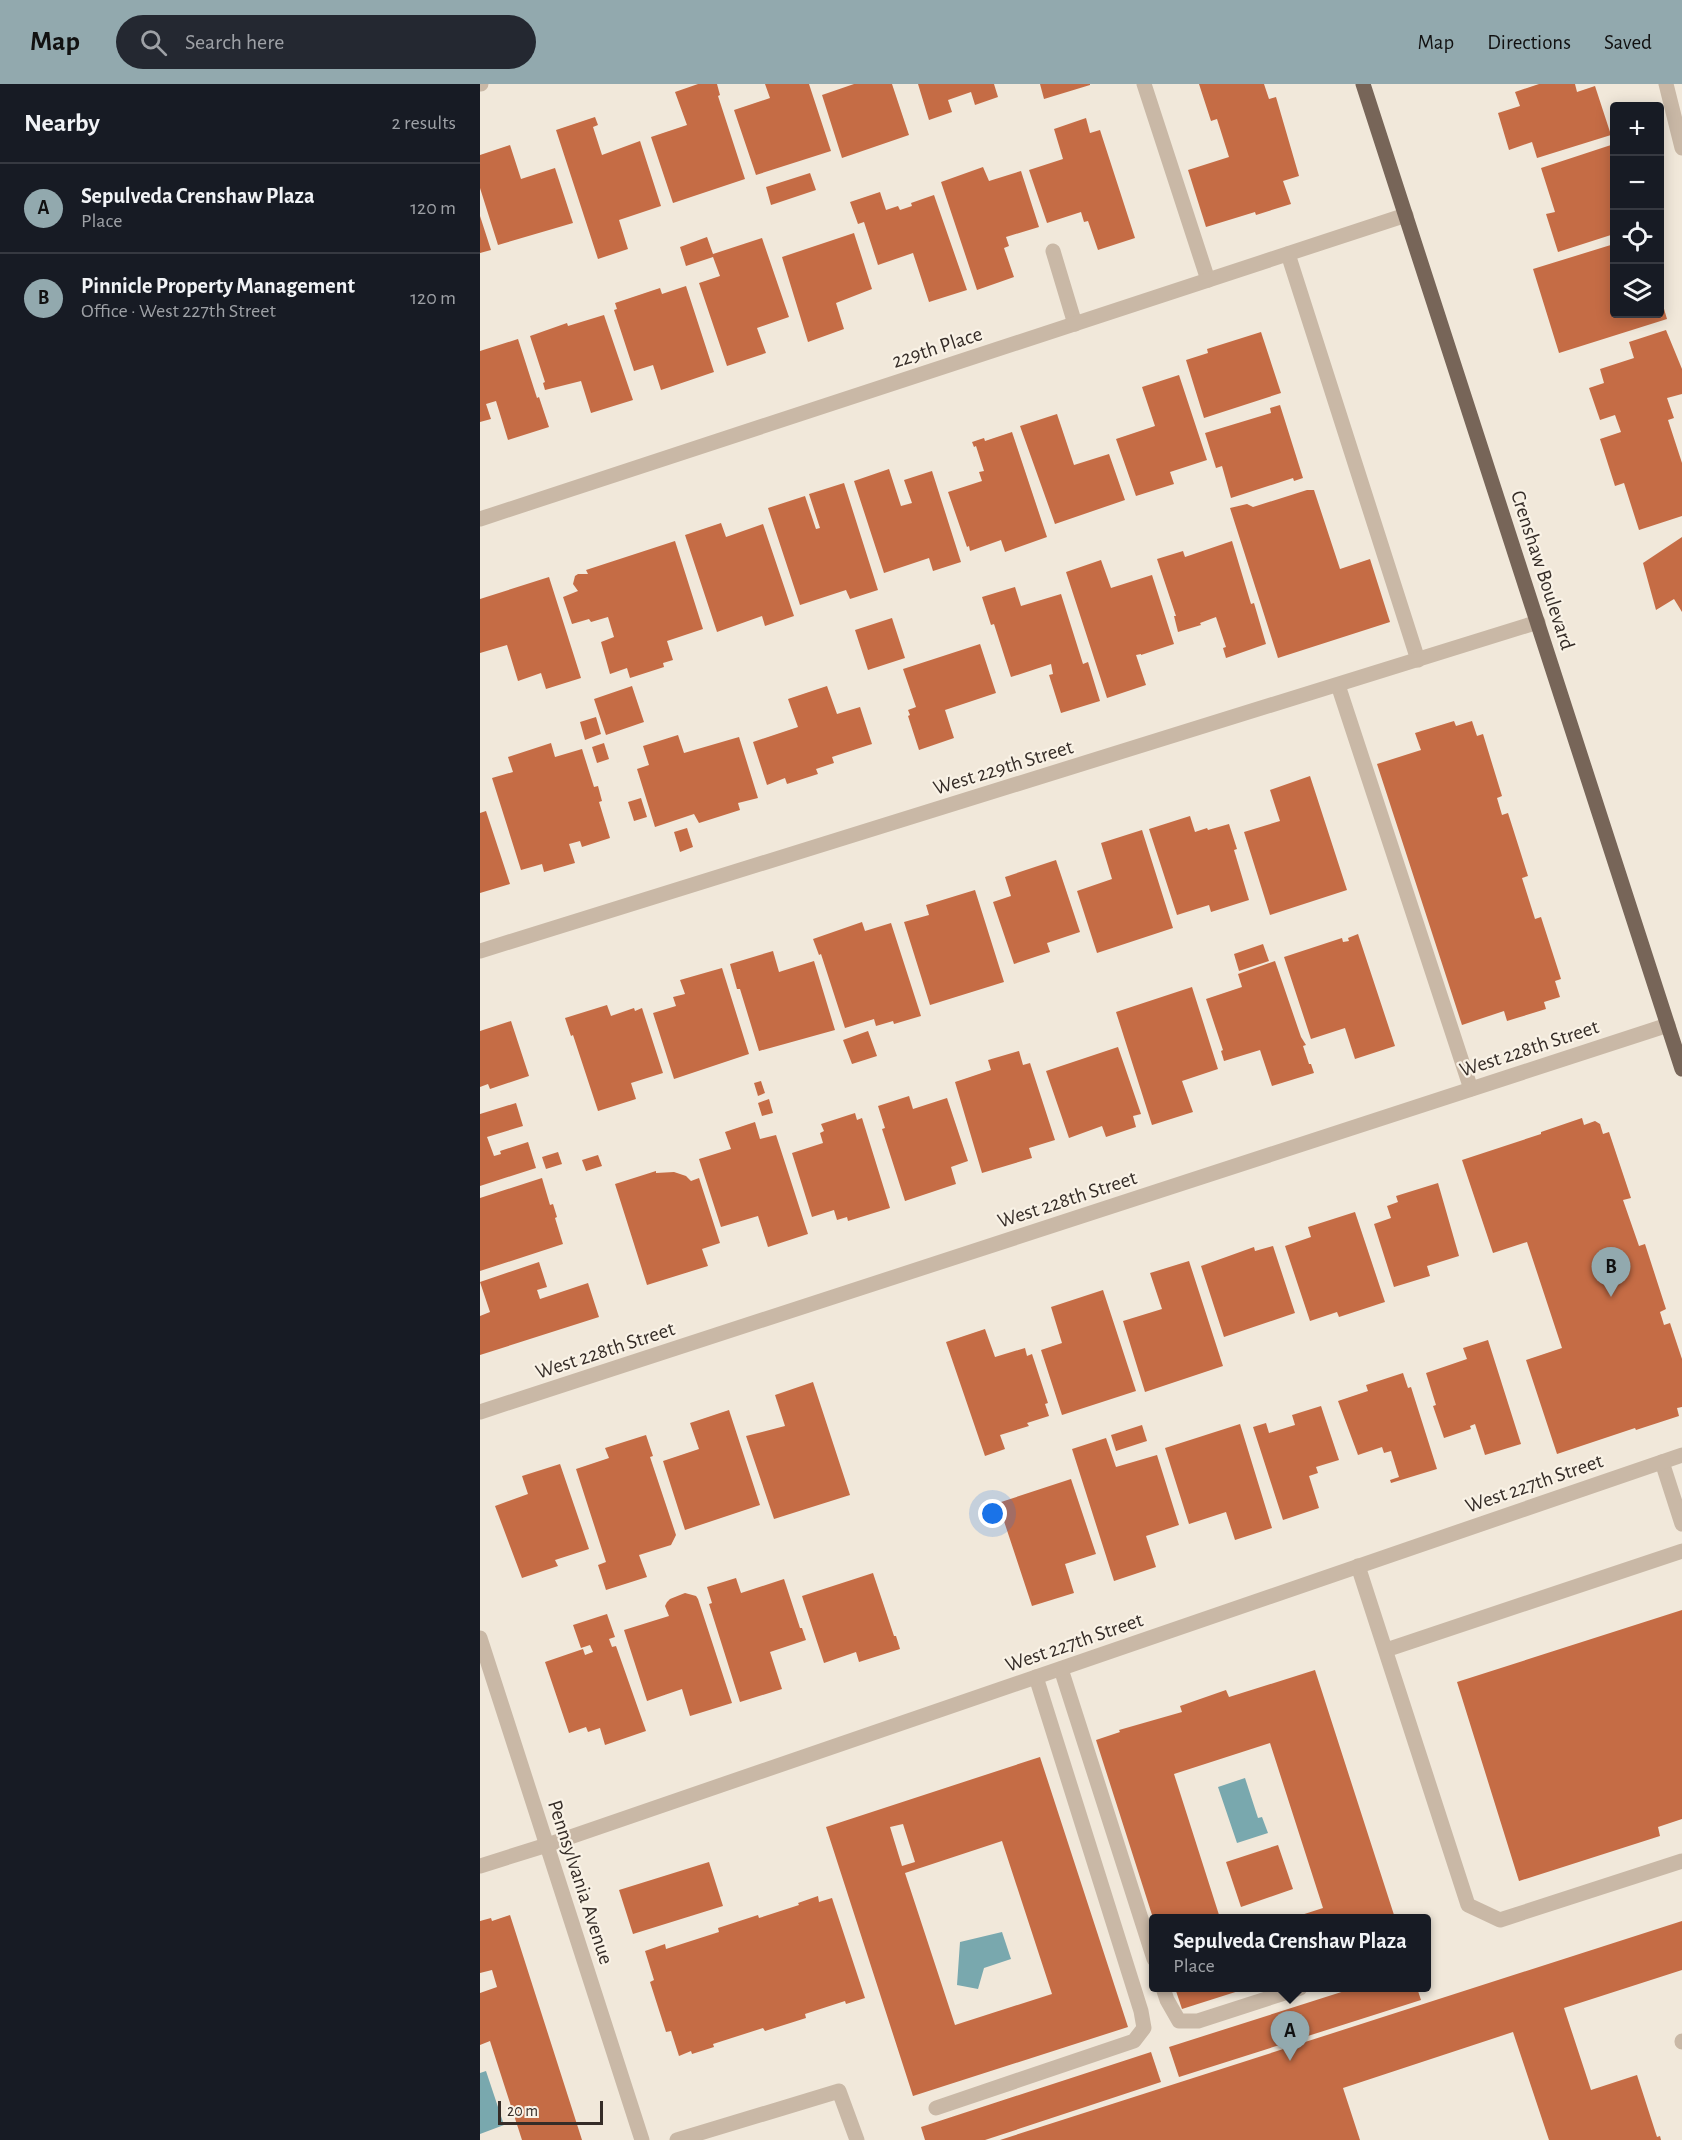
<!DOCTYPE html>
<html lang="en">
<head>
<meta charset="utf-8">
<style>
  :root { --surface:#171b24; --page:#242831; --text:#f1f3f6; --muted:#9ea1a6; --line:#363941; --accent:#92a9ae }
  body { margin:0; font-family:"Alegreya Sans",sans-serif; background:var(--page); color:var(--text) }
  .controls { position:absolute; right:18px; top:18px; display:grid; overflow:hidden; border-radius:6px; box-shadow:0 3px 15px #0003 }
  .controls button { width:54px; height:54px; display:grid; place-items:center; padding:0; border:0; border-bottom:2px solid var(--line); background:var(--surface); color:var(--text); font:30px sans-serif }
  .scale { position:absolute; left:18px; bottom:15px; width:105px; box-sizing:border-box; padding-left:6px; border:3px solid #352c27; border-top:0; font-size:16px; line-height:21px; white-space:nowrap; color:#352c27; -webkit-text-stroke:4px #f9f2e6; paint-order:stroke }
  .you { position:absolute; left:513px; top:1430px; width:21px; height:21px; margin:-15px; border:4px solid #fff; border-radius:50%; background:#1a73e8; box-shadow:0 0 0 9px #1a73e833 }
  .badge { display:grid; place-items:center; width:39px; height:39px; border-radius:50%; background:var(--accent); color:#111; font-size:20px; font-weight:700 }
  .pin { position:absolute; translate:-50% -50px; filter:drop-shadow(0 2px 3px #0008) }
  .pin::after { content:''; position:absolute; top:32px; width:21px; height:18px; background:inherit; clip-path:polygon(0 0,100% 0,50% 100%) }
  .popup { position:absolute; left:669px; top:1830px; width:282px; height:78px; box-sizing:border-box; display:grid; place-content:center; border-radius:6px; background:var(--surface); filter:drop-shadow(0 2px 4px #0005); font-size:20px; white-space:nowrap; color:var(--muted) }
  .popup b { font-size:22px; color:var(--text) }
  .popup::after { content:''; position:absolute; left:50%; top:100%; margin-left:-12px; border:12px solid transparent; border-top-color:var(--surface) }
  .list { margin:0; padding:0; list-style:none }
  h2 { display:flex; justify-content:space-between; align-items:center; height:78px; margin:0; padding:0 24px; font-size:26px }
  h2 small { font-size:20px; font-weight:400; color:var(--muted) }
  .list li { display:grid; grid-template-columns:39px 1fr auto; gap:18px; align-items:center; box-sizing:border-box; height:90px; padding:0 24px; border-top:2px solid var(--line) }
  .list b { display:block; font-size:22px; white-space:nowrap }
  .list p { margin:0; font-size:20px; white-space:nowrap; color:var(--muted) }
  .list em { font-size:20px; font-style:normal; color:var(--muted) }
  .icon { flex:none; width:33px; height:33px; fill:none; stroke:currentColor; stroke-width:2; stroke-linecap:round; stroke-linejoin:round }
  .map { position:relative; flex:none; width:1202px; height:2056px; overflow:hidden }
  header { display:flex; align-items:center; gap:36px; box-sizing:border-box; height:84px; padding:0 30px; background:var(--accent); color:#111 }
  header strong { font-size:28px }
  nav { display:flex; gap:33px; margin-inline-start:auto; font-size:21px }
  .search { width:420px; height:54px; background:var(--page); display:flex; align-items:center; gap:15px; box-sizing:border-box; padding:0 21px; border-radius:33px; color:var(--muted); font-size:22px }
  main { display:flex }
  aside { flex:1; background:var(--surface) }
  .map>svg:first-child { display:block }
</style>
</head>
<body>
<header>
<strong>Map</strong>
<div class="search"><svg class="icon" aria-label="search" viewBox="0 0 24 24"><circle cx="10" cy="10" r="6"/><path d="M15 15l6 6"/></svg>Search here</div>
<nav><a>Map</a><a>Directions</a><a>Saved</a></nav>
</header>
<main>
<aside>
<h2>Nearby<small>2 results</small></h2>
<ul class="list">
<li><span class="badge">A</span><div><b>Sepulveda Crenshaw Plaza</b><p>Place</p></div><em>120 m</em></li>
<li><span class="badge">B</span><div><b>Pinnicle Property Management</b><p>Office · West 227th Street</p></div><em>120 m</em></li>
</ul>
</aside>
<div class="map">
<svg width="1202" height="2056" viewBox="0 0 1202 2056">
  <rect width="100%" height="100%" fill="#f1e8da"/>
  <path fill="#79a8ae" d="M765,1694L778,1734L782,1733L788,1749L757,1759L738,1703Z
    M522,1848L531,1875L504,1884L498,1905L477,1901L480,1858Z
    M6,1987L24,2041L0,2050V1989Z"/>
  <path fill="#c56c45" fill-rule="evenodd" d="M218,0H237L240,11L238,12L265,95L193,119L171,53L207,41L195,8Z
    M285,0H329L351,67L276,91L254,26L290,14Z
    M374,0H412L429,51L362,74L342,11Z
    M438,0H514L518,13L495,21L491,8L468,16L472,28L449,36Z
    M560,0H610V1L564,15Z
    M719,0H784L789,15L796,13L819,92L803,97L811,120L776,131L775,128L726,143L708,86L749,73L737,35L731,37Z
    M1059,0H1095L1097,8L1115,2L1131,51L1057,74L1052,58L1029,66L1018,29L1040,22L1035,8Z
    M115,33L118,41L113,43L122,71L160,57L181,122L139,136L148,165L118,175L76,46Z
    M606,34L610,49L620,46L655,154L618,166L608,137L604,138L601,128L567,139L549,86L583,75L574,45Z
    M30,61L41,95L75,84L93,139L18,161L0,104V71Z
    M1131,61L1134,73V150L1078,168L1066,130L1075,128L1061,84Z
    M503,83L509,97L541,87L559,143L526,153L529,162L524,164L534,193L497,206L461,98Z
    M330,89L336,106L291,121L286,103Z
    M400,108L406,126L418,122L420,126L432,122L431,119L454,111L487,206L449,218L433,169L398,181L384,138L378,140L370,118Z
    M0,132L11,166L0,169Z
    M374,149L392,205L356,219L364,245L328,258L302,173Z
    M227,153L233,170L282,154L309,233L277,244L286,269L247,282L219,199L240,192L233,173L206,182L200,163Z
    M1134,160V230H1180V211L1187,235L1079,269L1053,185Z
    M206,202L234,288L181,306L173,281L154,287L134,226L137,225L135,219L180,204L182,210Z
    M124,231L153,316L111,329L101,297L65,306L63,299L65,298L50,252L87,239L88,242Z
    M1186,246L1202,285V310L1187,314L1194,334L1188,336L1202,379V432L1159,446L1144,399L1135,402L1120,355L1141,348L1135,331L1120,336L1109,304L1124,299L1120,285L1154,274L1149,258Z
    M781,248L801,309L724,334L706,276L728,269L727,265Z
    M38,255L57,314L59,313L69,343L28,356L16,317L6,320L11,335L0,338V267Z
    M699,291L727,376L690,388L694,400L656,412L636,355L675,342L662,303Z
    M800,321L823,394L814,397L813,394L751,414L742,382L736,384L725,349L791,329L790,324Z
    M577,330L594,381L629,370L645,416L575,440L540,342Z
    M532,348L567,453L525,468L521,456L490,467L489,462L487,463L468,408L502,397L499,388L504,387L496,362L494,363L492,358L504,354L505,357Z
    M409,385L421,422L432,419L424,396L452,387L481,478L453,487L449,474L404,489L374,397Z
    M364,399L398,506L370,515L366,506L320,521L288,424L325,412L336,445L340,444L329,410Z
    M827,406H834L860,485L890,475L910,538L798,574L750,424L767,420L773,423Z
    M241,439L246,453L283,440L314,532L285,542L282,532L237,548L205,451Z
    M1202,453V528L1194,515L1176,526L1163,479Z
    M195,457L223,545L187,557L193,576L183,579L184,583L150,594L147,584L130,590L121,558L134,553L128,533L111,538L109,535L92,540L83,513L98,507L93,500L95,492L98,490H108L106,486Z
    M752,457L771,520L774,519L786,560L746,574L743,564L746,563L736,533L720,539L721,541L698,548L694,532H696L677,475L703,467L705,473Z
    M621,476L631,504L672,491L694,560L661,571V570L656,571L666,601L627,614L586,488Z
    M69,493L101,594L66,605L61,589L38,597L27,561L0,569V515Z
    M535,503L541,522L581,510L603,580L608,578L620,617L581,629L569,591L573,590L571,580L531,593L514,540L511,541L502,513Z
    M412,534L425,574L388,586L375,546Z
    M500,560L516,609L465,626L474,654L439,666L428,632L430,631L428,626L436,623L423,585Z
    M152,602L164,638L126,651L114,615Z
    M347,602L357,630L380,623L392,660L352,673L354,679L336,685L338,690L307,700L305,694L287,701L273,658L318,643L308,615Z
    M116,633L121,650L105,656L100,638Z
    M974,637L976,642L992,637L997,652L1003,650L1022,712L1017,714L1022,731L1028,729L1048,792L1042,794L1055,835L1061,833L1081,895L1075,897L1080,913L1064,918L1066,925L1027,937L1024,927L982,941L897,680L941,666L935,649Z
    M198,651L204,669L259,653L278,714L258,719L260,726L219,739L214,730L175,743L157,685L169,681L163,662Z
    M71,659L75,673L102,665L114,703L118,702L122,717L119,718L130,754L102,763L100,757L89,760L95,779L64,788L62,780L41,786L12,694L33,688L28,673Z
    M124,659L129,675L117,679L112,663Z
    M830,692L867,806L790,831L764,748L800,737L790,706Z
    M161,714L167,733L154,737L148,718Z
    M6,727L30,800L0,809V729Z
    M710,732L715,748L727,744L728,746L749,740L757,765L754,766L769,816L731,828L729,821L697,831L669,745Z
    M207,744L213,763L200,768L194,748Z
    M662,746L693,844L617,869L597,807L632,795L621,759Z
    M576,776L600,848L567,859L570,868L534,880L513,818L531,812L525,793Z
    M495,806L524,898L450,921L424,838L449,831L446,821Z
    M382,838L385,847L411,839L441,932L414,940L413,937L396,942L394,935L365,944L341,870L339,871L333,855Z
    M878,850L915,962L875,975L865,944L831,955L804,873L862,854L863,858L869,857L868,854Z
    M783,860L789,877L759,887L754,870Z
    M293,867L299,888L334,877L355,946L279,967L260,905H257L250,880Z
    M795,877L821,953L826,961L823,962L829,980H831L834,989L792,1002L780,966L744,977L741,967L743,966L726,915L762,903L758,890Z
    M242,884L269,970L194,995L173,929L196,922L193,913L205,910L200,896Z
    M712,903L738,985L702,997L713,1028L672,1041L636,928Z
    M127,921L131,932L154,924L155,927L162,924L183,989L151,999L156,1015L118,1027L93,951L91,952L85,934Z
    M31,937L49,992L10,1005L8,1000L0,1003V947Z
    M388,947L397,972L372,980L363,956Z
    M638,963L661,1030L653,1032L656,1043L626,1053L622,1042L589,1054L566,987Z
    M539,967L543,981L550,979L575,1056L549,1064L552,1074L502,1089L475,998L511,986L508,976Z
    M281,997L285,1009L278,1012L274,999Z
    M429,1012L433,1025L467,1014L488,1077L471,1083L476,1100L425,1117L402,1045L405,1044L398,1022Z
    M289,1015L293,1029L282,1032L278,1019Z
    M36,1019L43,1042L7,1053L14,1072L21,1070L20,1067L48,1058L56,1084L0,1102V1030Z
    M375,1029L377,1036L382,1034L410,1124L368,1137L367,1133L357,1136L354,1126L332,1133L312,1069L343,1059L340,1049L344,1047L341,1040Z
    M1102,1034L1104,1041L1115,1037L1120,1040L1123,1050L1129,1048L1151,1114L1143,1116L1159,1162L1165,1160L1186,1225L1180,1228L1184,1241L1190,1239L1202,1275V1323L1197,1324L1199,1332L1156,1346L1155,1344L1077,1370L1046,1276L1082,1264L1047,1158L1013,1169L982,1076L1061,1050V1048Z
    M275,1038L280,1055L296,1051L328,1150L288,1163L278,1132L241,1143L219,1075L251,1065L245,1048Z
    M78,1068L82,1080L66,1085L62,1073Z
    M118,1071L122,1082L106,1087L102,1076Z
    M176,1087V1089L194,1088L206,1092L211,1097L219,1094L240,1159L222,1165L228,1182L167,1201L135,1100Z
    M62,1094L70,1121L73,1120L77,1133L75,1134L83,1160L0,1187V1114Z
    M958,1099L979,1172L947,1182L950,1192L914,1203L894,1140L911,1134L907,1122L918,1118L916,1112Z
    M875,1128L905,1218L859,1233L857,1228L830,1237L805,1162L831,1153L828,1143Z
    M793,1162L815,1229L744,1253L721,1182L774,1163L775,1167Z
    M709,1177L743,1282L665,1308L643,1237L682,1225L670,1189Z
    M59,1178L67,1203L57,1206L60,1215L108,1199L119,1233L0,1271V1232L10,1228L0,1198Z
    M623,1206L656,1307L582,1331L561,1266L582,1259L571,1223Z
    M505,1245L515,1273L545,1264L547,1272L552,1270L568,1319L565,1320L569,1332L547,1339L549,1342L520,1351L525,1365L505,1372L466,1258Z
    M1008,1256L1041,1360L1005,1371L995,1340L990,1342L991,1345L964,1354L953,1322L956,1321L946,1289L987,1275L983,1264Z
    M923,1289L928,1304L931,1303L957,1385L911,1399L910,1396L919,1393L911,1367L904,1369L902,1363L878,1371L858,1317L888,1307L886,1301Z
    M333,1298L370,1411L294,1435L266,1352L305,1342L295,1311Z
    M841,1322L859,1376L836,1383L838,1389L829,1392L839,1424L803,1436L773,1343L786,1339L789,1349L815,1341L812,1331Z
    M249,1326L280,1421L205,1446L183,1377L219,1365L210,1339Z
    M760,1340L792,1444L755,1456L746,1428L709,1440L685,1364Z
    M662,1341L667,1357L636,1367L631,1351Z
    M166,1351L173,1372L170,1373L196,1451L191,1461L159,1471L167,1493L126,1506L118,1481L126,1478L96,1385L129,1374L125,1364Z
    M626,1354L636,1383L677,1371L699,1441L666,1452L676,1483L634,1497L592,1365Z
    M80,1380L109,1465L75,1476L78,1482L42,1494L15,1422L48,1410L42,1392Z
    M591,1395L616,1470L585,1480L594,1509L552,1522L518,1419Z
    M393,1489L414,1552H416L420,1565L379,1578L376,1568L344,1579L322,1512Z
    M256,1494L261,1509L304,1495L320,1544H322L326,1556L290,1568L302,1605L260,1618L229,1520L232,1519L227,1503Z
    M205,1509L216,1512L218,1515L252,1619L210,1632L202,1605L167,1617L144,1546L189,1532L185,1522L187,1518L190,1515Z
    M1202,1526V1735L1178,1743L1180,1752L1039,1797L977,1598Z
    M127,1530L135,1553L129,1555L132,1563L136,1562L166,1647L125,1661L120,1644L108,1648L106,1643L89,1649L65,1578L103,1565L105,1571L113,1568L110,1561L101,1564L93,1541Z
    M835,1586L915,1834H812L843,1824L790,1659L694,1690L740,1834H673L616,1656L640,1648L639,1646L702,1628L700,1622L746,1606L749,1613Z
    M560,1673L648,1943L433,2012L346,1743ZM423,1740L435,1778L422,1782L410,1743ZM522,1757L572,1910L475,1941L425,1789Z
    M798,1761L813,1805L761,1823L746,1778Z
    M229,1778L243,1822L153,1850L139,1806Z
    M338,1812L339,1818L352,1814L385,1914L366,1920L365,1917L325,1930L326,1934L285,1947L283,1944L233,1960L234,1963L212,1970L211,1967L199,1972L191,1947L186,1948L170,1898L174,1896L165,1867L185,1860L186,1865L239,1848L238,1844L278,1831L279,1834L319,1821L318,1819Z
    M30,1831L102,2056H42L10,1957L0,1961V1909L17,1903L12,1886L0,1889V1837L11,1834L12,1837Z
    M1202,1837V1886L1084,1924L1111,2006L1157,1991L1177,2053L1180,2052L1181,2056H1069L1033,1948L863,2004L880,2056H520Z
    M695,1904H768L702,1925Z
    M874,1904H937L941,1916L699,1993L689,1963Z
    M671,1968L681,1998L505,2056H445L441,2043Z"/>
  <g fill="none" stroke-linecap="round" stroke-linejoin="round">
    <path stroke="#c9b8a6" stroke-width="15" d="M664,0L728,196
      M573,167L595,240
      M808,170L938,576
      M858,601L991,1005
      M1182,1378L1202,1440
      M878,1482L988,1821L1020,1836L1202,1777
      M906,1566L1202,1467
      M581,1585L674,1875
      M683,1904L687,1916L699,1937H718L820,1904
      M1202,1957V1958
      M456,2024L654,1957L664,1944L661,1927L556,1593
      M197,2056L359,2007L377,2056"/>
    <path stroke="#c9b8a6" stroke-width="15" d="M0,0H1
      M1186,0L1202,64
      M0,435L926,131
      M0,867L1058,538
      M0,1328L1188,941
      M0,1782L67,1761L1202,1371"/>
    <path stroke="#c9b8a6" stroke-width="15" d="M0,1554L162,2056"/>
    <path stroke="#776558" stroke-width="15" d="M883,0L1202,985"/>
  </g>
  <g text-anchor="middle" stroke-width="4.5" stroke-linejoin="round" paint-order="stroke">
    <g font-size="21" fill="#352c27" stroke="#f9f2e6">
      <text transform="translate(457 263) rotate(-18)" y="7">229th Place</text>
      <text transform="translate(1063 486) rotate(72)" y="7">Crenshaw Boulevard</text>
      <text transform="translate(523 683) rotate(-17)" y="7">West 229th Street</text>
      <text transform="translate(1049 964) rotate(-18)" y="7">West 228th Street</text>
      <text transform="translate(587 1115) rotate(-18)" y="7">West 228th Street</text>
      <text transform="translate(125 1266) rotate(-18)" y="7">West 228th Street</text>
      <text transform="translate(1054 1399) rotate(-19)" y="7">West 227th Street</text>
      <text transform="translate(594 1558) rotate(-19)" y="7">West 227th Street</text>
      <text transform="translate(101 1798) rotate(72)" y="7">Pennsylvania Avenue</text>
    </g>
  </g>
</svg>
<div class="controls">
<button>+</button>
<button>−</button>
<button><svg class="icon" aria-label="locate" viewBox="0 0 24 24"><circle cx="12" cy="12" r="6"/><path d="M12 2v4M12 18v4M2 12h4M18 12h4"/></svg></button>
<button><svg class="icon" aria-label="layers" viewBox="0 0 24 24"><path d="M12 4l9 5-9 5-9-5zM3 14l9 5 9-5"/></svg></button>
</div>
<div class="scale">20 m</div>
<div class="you"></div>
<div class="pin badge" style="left:810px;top:1977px">A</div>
<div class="popup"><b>Sepulveda Crenshaw Plaza</b>Place</div>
<div class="pin badge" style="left:1131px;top:1213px">B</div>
</div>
</main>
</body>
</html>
